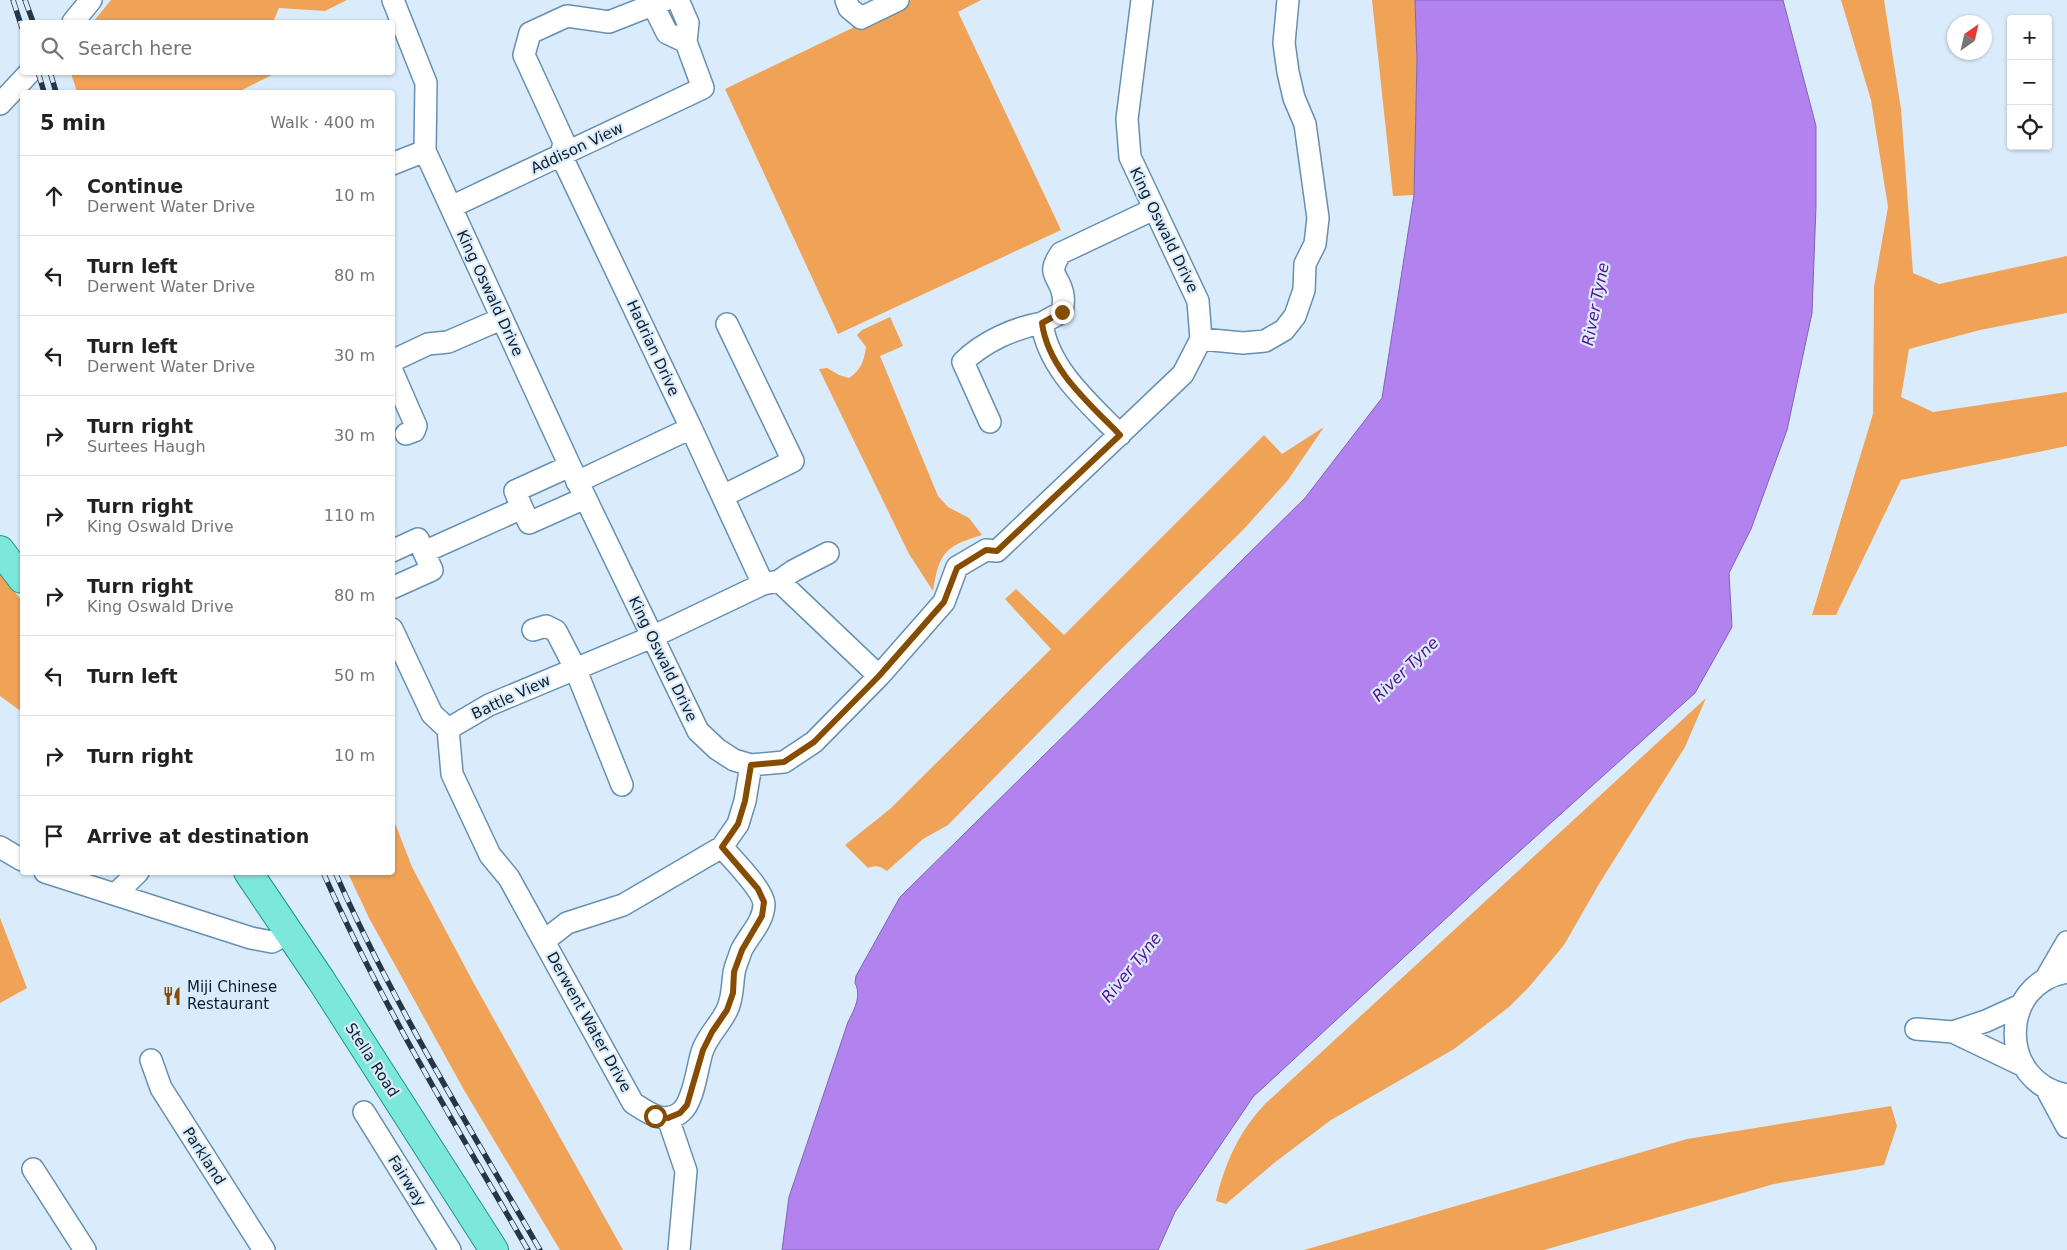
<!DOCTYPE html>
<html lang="en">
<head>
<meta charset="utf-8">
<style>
  :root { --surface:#fff; --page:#f2f2f2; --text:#202124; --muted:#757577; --line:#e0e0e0 }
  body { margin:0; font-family:"DejaVu Sans",sans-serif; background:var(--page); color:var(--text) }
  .controls { position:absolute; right:15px; top:15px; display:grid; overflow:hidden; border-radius:5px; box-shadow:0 1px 4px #0004 }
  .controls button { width:45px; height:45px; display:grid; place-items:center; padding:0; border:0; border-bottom:1px solid var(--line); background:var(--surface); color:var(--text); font:25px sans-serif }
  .compass { position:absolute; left:1947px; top:15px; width:45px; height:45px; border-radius:50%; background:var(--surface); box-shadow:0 1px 4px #0004; rotate:34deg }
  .stop { position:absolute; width:15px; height:15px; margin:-11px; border:4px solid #864c01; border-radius:50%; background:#fff }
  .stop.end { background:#864c01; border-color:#fff; box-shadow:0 1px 5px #0008 }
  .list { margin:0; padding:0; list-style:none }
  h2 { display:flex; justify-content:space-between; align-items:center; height:65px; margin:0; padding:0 20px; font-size:21px }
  h2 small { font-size:16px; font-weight:400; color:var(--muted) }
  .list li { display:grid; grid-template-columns:32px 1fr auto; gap:15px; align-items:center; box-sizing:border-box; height:80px; padding:0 20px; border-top:1px solid var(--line) }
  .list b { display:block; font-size:19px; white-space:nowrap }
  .list p { margin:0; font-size:16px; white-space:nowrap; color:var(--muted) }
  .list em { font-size:16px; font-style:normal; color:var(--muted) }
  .icon { flex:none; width:28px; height:28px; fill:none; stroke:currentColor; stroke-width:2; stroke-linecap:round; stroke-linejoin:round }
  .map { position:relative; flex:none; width:2067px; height:1250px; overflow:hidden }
  .search { position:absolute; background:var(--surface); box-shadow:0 1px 4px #0004; left:20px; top:20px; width:375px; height:55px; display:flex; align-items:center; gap:12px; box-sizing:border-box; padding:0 18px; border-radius:5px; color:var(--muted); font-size:19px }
  .panel { position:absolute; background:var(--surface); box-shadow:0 1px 4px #0004; left:20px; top:90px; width:375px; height:785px; border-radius:5px }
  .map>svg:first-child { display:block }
</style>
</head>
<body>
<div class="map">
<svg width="2067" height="1250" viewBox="0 0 2067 1250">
  <rect width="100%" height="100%" fill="#daecfb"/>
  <path fill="#f0a257" d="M111,0H347L325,11L279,8L273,22H93Z
    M911,0H981L958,12L1061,230L838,334L725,89Z
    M1372,0H1415L1417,60L1414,195L1393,196Z
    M1841,0H1884L1901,109L1913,273L1939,284L2067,256V313L1980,330L1909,349L1901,397L1933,412L2067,392V446L1901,480L1836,615H1812L1873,414L1874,287L1888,207L1871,100Z
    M71,73V72L276,73L238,92H77Z
    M890,317L903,346L880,356L938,496L948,507L969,518L982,535C945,546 939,553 933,591L909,554L819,369L827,368L839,375L849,378C861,370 864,361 866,347L857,335L862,330Z
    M1324,427L1288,480L1243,530L1104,666L948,825L923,839L887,871C880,866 876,865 868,868L845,845L890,809L1051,649L1005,599L1016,589L1064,635L1264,435L1282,454Z
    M0,573L22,601V712L0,696Z
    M1706,698L1685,747L1599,884L1564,945L1529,987L1509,1007L1454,1049L1331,1120L1274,1163L1226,1204L1216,1201C1224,1165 1239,1131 1265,1104Z
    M393,818L412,867L472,980L623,1250H560L464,1090L369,918L348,873L392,872Z
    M0,918L27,988L0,1003Z
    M1891,1106L1897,1126L1884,1165L1774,1184L1544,1250H1304L1687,1139Z"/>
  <path fill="#b282ee" stroke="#8064b4" d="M1415,0H1783L1816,126V206L1812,313L1787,430L1751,529L1729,573L1732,627L1695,693L1481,886L1253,1097L1175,1212L1158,1250H782L789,1197L848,1022C854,1010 862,996 855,983L856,976L900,897L1305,498L1382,398L1414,195L1417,60Z"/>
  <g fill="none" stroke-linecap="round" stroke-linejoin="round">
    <g stroke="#6590b3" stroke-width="24">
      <path id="minor" d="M393,0L426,83L425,151L570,466L698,731L717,749L734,760L751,765L784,762L814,742L879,676L944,602L957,567L986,550L997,551L1183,374L1201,339L1198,301L1130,157L1127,119L1142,0
        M846,0L849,8L861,18L898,0
        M653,5L667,33L686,42
        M73,22L91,0
        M0,104L30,72
        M392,164L425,151
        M451,207L703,88L686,42L688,23L678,0
        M1201,339L1243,343L1265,341L1284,330L1295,316L1304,290L1305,264L1315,244L1318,218L1305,124L1294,98L1288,72L1284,43L1288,0
        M392,361L428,344L448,342L501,319
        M392,371L416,426L414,431L406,434
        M990,422L963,362C983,342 1014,328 1042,323
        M691,428L763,584
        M1120,435C1089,403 1048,369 1042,323L1062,312C1063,307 1064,300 1063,295C1060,275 1045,276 1061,253L1154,209
        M577,482L691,428L561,155L564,142L524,55L530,33L567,16L609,22L665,0
        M723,496L793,461L727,324
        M522,508L515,491L570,466
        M392,551L418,539L432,570L392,588
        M424,552L522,508L529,523L585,498
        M779,581L793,571L828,553
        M392,629L432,714L448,729L452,774L490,855L509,878L633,1103C647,1112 665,1126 681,1112C694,1101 697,1068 702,1052C707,1036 720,1025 727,1010C733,998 732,986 734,973C735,966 739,958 741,951C748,936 764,922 764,904C763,889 732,859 722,847
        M533,630L546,626L556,631L575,668L622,785
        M448,729L489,705L652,637L763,584L779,581L879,676
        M0,847L22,860
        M45,872L251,938L272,942L289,933
        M116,894L138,872
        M544,941L567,923L623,905L722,847L738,824L745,801L751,765
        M2067,972C1998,983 1998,1083 2067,1095
        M2045,980L2067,942
        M2021,1005L1986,1021L1953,1032L2024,1066
        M1916,1029L1953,1032
        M151,1060L161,1088L264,1250
        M2046,1088L2067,1127
        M364,1112L450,1250
        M668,1118L686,1171L679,1250
        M33,1169L85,1250"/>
    </g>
    <g stroke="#1c968e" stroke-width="30">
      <path id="major" d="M0,550L22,579
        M248,872L321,980L494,1250"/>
    </g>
    <use href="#minor" stroke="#fff" stroke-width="21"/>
    <use href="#major" stroke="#7ce7db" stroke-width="28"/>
    <g stroke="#253644" stroke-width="5.5">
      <path id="rail" d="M13,0L22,28
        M25,0L33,22
        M38,72L44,92
        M50,72L56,92
        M323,872C381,1004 456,1126 528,1250
        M335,872C393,1004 469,1126 540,1250"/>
    </g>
    <use href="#rail" stroke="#daecfb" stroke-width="4" stroke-dasharray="11" stroke-linecap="butt"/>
  </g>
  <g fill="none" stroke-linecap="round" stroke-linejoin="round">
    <path stroke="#864c01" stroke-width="6" d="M655,1116L668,1118L680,1113L687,1105L703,1050L712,1032L727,1010L733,993L734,972L742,950L762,916L764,902L758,889L722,847L738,824L745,801L751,765L784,762L814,742L879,676L944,602L957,568L986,550L997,551L1120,435C1089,403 1048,369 1042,323L1062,312"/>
  </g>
  <defs>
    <g id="restaurant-bare" transform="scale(1.5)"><path d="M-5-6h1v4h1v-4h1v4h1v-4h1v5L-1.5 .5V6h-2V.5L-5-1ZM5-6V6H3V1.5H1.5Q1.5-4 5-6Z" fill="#864c01" stroke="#daecfb" stroke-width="2.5" paint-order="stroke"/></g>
  </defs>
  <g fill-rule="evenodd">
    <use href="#restaurant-bare" x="172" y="996"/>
  </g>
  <g text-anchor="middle" stroke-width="4.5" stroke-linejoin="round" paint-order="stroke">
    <g font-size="15" fill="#0c1d2b" stroke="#daecfb">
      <text transform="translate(577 148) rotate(-25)" y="5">Addison View</text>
      <text transform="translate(1164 230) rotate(64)" y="5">King Oswald Drive</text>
      <text transform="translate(490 293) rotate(65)" y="5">King Oswald Drive</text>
      <text transform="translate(653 348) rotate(65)" y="5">Hadrian Drive</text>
      <text transform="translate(663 659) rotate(64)" y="5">King Oswald Drive</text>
      <text transform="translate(511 697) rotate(-25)" y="5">Battle View</text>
      <text transform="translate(589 1022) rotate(61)" y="5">Derwent Water Drive</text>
      <text transform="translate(372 1060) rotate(57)" y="5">Stella Road</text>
      <text transform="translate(204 1156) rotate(57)" y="5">Parkland</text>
      <text transform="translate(407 1181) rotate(58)" y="5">Fairway</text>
    </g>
    <g font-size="15" fill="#0c1d2b" stroke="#daecfb" text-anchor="start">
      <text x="187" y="992">Miji Chinese<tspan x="187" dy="17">Restaurant</tspan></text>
    </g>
    <g font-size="16" font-style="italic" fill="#5a0f94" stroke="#daecfb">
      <text transform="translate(1595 304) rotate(-79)" y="6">River Tyne</text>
      <text transform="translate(1405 669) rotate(-44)" y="6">River Tyne</text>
      <text transform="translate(1131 967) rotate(-51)" y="6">River Tyne</text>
    </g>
  </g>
</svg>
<div class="controls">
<button>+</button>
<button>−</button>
<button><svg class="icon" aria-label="locate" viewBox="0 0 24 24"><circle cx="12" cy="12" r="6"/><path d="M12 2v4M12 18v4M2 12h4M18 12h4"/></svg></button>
</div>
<svg class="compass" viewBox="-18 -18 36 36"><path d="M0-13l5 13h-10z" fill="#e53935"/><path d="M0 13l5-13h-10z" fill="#757577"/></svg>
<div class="stop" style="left:655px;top:1116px"></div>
<div class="stop end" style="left:1062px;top:312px"></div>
<div class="search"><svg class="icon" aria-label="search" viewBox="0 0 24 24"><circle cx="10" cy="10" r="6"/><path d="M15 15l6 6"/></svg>Search here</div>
<section class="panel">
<h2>5 min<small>Walk · 400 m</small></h2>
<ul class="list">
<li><svg class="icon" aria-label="ahead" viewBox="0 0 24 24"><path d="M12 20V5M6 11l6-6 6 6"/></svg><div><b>Continue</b><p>Derwent Water Drive</p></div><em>10 m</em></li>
<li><svg class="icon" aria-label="left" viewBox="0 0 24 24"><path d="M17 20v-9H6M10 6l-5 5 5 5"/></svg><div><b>Turn left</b><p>Derwent Water Drive</p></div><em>80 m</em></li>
<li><svg class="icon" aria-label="left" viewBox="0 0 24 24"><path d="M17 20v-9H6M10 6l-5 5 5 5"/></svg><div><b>Turn left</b><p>Derwent Water Drive</p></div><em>30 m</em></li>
<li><svg class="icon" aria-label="right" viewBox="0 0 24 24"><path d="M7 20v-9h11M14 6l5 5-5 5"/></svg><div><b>Turn right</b><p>Surtees Haugh</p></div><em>30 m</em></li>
<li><svg class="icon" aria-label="right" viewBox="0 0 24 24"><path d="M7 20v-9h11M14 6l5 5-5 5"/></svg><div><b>Turn right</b><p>King Oswald Drive</p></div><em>110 m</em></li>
<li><svg class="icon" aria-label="right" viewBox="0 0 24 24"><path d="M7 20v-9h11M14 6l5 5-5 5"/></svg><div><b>Turn right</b><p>King Oswald Drive</p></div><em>80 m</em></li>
<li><svg class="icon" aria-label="left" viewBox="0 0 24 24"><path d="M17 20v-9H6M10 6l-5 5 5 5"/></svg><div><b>Turn left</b></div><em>50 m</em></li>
<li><svg class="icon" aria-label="right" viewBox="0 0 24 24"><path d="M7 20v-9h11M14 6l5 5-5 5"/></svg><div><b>Turn right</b></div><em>10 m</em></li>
<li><svg class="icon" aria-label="arrive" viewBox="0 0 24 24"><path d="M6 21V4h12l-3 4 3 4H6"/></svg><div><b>Arrive at destination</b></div></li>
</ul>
</section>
</div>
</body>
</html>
